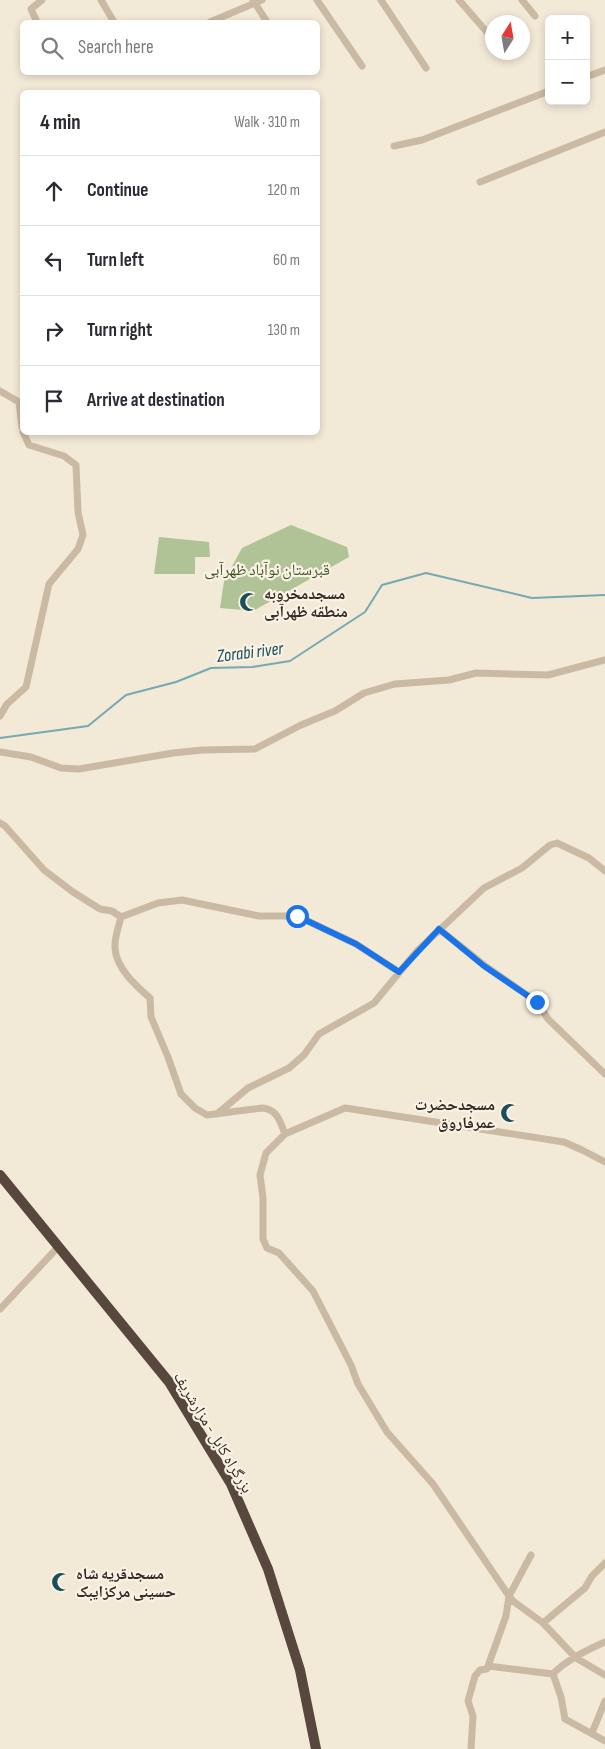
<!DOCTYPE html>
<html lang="en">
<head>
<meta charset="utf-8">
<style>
  :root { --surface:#fff; --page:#f2f2f3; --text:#2b2b33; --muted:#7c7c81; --line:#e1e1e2 }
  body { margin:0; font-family:"Sofia Sans Condensed","Noto Naskh Arabic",sans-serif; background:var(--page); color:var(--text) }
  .controls { position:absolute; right:15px; top:15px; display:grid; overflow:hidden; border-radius:8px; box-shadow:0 2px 8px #0003 }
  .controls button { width:45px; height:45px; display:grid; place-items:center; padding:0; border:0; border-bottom:1px solid var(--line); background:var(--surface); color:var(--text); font:25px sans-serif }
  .compass { position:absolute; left:485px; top:15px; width:45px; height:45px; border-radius:50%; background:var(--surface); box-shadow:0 2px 8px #0003; rotate:11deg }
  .stop { position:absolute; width:15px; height:15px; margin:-11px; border:4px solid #1a73e8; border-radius:50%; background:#fff }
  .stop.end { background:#1a73e8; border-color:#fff; box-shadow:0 1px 5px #0008 }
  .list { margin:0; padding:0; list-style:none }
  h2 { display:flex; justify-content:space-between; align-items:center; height:65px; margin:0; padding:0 20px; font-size:21px }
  h2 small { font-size:16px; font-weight:400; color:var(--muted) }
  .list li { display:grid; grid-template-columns:32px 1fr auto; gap:15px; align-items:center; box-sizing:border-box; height:70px; padding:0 20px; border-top:1px solid var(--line) }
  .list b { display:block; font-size:19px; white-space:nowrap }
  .list em { font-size:16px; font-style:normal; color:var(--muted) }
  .icon { flex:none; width:28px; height:28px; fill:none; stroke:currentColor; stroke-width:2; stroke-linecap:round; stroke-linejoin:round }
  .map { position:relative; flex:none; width:605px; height:1749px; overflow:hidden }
  .search { position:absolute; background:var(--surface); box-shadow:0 2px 8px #0003; left:20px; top:20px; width:300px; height:55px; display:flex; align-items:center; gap:12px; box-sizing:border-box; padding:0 18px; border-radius:8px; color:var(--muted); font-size:19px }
  .panel { position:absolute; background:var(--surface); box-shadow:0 2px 8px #0003; left:20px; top:90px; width:300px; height:345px; border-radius:8px }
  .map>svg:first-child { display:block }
</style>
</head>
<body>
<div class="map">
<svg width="605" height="1749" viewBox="0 0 605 1749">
  <rect width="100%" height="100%" fill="#f3e9d7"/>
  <path fill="#afc397" d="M291,525L347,547L349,557L253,611L220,608L224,581L242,548Z
    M159,537L209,542L210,557H195V574H154Z"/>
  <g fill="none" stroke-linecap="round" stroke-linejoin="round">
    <path stroke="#74a9b2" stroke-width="2" d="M0,738L88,726L126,695L176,682L211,668L252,667L290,661L365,612L382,585L426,573L532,598L605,595"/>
    <path stroke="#cbbaa3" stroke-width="7" d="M101,0L114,22
      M253,0L267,22
      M317,0L362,66
      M381,0L426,68
      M459,0L492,38
      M522,0L535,16
      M37,22L31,9L42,0
      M210,22L262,0
      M586,77L605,70
      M394,146L422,140L549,91
      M480,182L605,132
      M0,391L19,402L22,427
      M0,716L7,704L26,687L49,584L78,549L83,535L78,512L76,465L64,456L29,445L23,432
      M0,752L31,757L61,768L79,769L173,753L202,750L255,749L301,725L335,711L364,693L395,684L449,680L476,673L548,675L605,660
      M0,823L5,826L44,870L73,892L100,909L112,911L121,917C119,926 114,938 115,948C116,968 136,986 150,998L151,1017L168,1057L181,1094L195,1108L207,1115L262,1108C277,1109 280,1121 285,1134L266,1153L260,1175L263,1198V1239L267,1248L279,1253L313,1291L351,1365L358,1384L387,1432L433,1484L509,1596L506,1616L488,1666L487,1669L480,1670L475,1676L468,1701L473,1716L471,1749
      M121,917L158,903L182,900L259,916H297L356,944L399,972
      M439,929L484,965L537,1002L548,1019L605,1074
      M217,1114L248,1088L289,1068L304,1055L319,1034L374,1003L417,951L484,888L522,868L550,845L557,843L589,858L605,871
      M285,1134L345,1108L564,1142L582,1150L605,1162
      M0,1309L59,1246
      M531,1555L509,1596L513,1601L543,1623L576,1658L605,1675
      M543,1623L585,1588L592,1576L605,1563
      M488,1666L553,1674
      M553,1674L561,1697L565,1719L605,1741
      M553,1674C566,1660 587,1650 605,1642
      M592,1733L605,1701"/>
    <path stroke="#57473c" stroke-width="10" d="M0,1175L169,1382L231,1484L268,1569L300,1670L316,1749"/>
  </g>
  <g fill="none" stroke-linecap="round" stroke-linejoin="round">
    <path stroke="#1a73e8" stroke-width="6" d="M297,916L356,944L399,972L439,929L484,966L537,1002"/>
  </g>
  <defs>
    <g id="mosque-bare" transform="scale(1.5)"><path d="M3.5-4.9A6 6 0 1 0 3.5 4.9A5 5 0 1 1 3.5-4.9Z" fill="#184f5a" stroke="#faf2e4" stroke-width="2.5" paint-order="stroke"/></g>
  </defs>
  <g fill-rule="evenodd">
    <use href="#mosque-bare" x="249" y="602"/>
    <use href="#mosque-bare" x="510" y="1113"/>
    <use href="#mosque-bare" x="61" y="1582"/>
  </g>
  <g text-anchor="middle" stroke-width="4.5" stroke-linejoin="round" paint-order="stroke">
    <g font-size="16" fill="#405627" stroke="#faf2e4">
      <text x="267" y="575">قبرستان نوآباد ظهرآبی</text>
    </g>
    <g font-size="16" font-weight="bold" fill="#362c25" stroke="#faf2e4" text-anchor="start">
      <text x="264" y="599">مسجدمخروبه<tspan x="264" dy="18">منطقه ظهرآبی</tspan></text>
      <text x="495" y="1110" text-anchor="end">مسجدحضرت<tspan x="495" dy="18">عمرفاروق</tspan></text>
      <text x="76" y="1579">مسجدقریه شاه<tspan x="76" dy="18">حسینی مرکزایبک</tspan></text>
    </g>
    <g font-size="16" fill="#362c25" stroke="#faf2e4">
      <text transform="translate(214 1432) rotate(59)" y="6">بزرگراه کابل - مزارشریف</text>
    </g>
    <g font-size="18" font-style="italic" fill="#184f5a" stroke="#faf2e4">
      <text transform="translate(250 652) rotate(-7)" y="6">Zorabi river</text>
    </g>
  </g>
</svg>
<div class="controls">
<button>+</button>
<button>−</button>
</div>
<svg class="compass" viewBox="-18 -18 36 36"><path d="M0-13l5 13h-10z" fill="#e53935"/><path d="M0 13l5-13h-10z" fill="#7c7c81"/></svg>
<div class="stop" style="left:297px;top:916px"></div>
<div class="stop end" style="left:537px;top:1002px"></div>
<div class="search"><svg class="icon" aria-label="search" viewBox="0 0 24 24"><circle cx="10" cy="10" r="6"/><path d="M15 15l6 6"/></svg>Search here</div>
<section class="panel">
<h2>4 min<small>Walk · 310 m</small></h2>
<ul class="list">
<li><svg class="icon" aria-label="ahead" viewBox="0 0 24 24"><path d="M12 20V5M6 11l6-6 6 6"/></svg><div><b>Continue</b></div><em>120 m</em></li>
<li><svg class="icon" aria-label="left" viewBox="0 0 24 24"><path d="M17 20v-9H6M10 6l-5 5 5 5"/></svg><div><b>Turn left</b></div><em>60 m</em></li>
<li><svg class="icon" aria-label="right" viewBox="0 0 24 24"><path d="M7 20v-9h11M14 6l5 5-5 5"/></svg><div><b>Turn right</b></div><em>130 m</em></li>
<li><svg class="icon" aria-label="arrive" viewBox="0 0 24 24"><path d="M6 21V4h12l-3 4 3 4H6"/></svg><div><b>Arrive at destination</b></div></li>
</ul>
</section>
</div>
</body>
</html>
